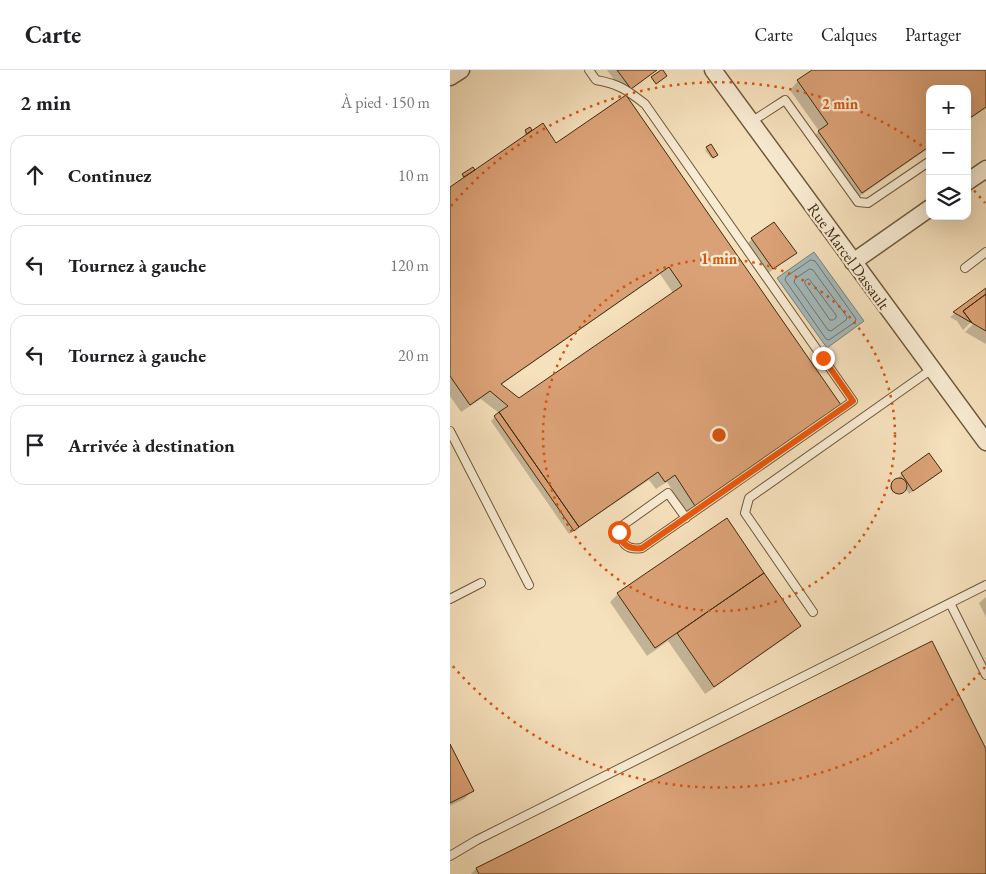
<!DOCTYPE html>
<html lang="fr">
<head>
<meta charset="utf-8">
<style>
  :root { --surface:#fff; --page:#f2f2f2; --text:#202124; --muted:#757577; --line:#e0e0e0 }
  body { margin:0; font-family:"EB Garamond",serif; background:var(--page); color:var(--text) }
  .controls { position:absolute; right:15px; top:15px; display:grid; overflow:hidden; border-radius:10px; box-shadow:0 5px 20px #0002 }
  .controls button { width:45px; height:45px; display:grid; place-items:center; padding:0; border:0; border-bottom:1px solid var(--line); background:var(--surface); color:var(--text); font:25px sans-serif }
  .stop { position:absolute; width:15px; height:15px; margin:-11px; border:4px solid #ea580c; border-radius:50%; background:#fff }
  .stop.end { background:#ea580c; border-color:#fff; box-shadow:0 1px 5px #0008 }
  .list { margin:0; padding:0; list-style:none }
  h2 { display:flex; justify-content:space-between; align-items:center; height:65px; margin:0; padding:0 20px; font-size:21px }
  h2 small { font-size:16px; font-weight:400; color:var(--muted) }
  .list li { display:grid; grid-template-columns:32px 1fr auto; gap:15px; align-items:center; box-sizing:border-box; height:80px; margin:0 10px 10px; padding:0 10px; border:1px solid var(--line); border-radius:15px }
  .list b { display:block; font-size:19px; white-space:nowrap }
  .list em { font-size:16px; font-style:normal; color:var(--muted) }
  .icon { flex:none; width:28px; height:28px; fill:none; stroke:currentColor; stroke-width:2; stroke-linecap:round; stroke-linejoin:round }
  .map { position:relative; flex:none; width:536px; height:804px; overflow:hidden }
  header { display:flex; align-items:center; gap:30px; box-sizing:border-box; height:70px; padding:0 25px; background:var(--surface); border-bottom:1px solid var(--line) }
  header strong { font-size:24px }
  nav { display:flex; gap:28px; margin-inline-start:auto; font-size:18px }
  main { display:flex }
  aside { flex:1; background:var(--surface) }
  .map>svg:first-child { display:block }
</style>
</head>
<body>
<header>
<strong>Carte</strong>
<nav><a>Carte</a><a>Calques</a><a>Partager</a></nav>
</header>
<main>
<aside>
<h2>2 min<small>À pied · 150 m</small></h2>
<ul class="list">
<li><svg class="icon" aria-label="ahead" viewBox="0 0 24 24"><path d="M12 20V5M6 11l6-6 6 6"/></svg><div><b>Continuez</b></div><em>10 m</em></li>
<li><svg class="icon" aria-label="left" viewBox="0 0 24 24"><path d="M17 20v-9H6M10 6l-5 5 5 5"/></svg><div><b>Tournez à gauche</b></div><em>120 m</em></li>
<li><svg class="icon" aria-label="left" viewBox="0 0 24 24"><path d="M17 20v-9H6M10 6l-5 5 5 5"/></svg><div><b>Tournez à gauche</b></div><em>20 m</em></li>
<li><svg class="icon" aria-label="arrive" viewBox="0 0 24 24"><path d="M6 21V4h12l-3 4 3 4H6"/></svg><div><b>Arrivée à destination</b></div></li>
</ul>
</aside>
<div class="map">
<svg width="536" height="804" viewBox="0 0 536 804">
  <rect width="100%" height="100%" fill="#f6e1bd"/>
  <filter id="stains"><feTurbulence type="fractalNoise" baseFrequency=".004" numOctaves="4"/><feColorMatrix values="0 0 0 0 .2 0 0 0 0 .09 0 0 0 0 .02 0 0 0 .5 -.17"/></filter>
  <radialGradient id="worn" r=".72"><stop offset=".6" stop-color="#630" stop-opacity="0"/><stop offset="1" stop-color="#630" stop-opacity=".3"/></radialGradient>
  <path fill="#a3babd" stroke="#7c8177" d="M364,182L414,251L377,278L327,208Z"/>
  <path fill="#0003" fill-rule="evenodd" d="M157,0H206L175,24Z
    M364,0H536V38L517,51V19H480V77L403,131L361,70L369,61L340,20L348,11Z
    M79,59L81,62L106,74L381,343L237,443L217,412L206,419L199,410L119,464L41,351L49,343L31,329L11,342L0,326V118L14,109L12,106L13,105H20L76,66L74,63ZM210,204L223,223L69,330L51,315Z
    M260,76L265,86L261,88L255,80Z
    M302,169L345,183L317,204L296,175Z
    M536,220V274L515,262L525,252H521L513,260L507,251L500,247Z
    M479,385L487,405L459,424L455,418L449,424L443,423L440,418L442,412L449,410L448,408L452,404Z
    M277,450L349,556L341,564L255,624L218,571L197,586L160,532L168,524Z
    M536,527V547L529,533Z
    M0,677L22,721L14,729L0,736Z
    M26,799L536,804H21Z"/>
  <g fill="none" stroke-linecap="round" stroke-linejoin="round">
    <path stroke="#727365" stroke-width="1" d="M361,190L365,191L406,249L405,252L379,270L376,269L335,210L336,207Z
      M360,199L363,200L397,247L396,250L381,261L378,260L344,212L345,209Z
      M359,209L386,245V248L383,250H380L355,214V211Z"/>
  </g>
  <path fill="#dba176" stroke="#412c0d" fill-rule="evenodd" d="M167,0H207L181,19Z
    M211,0H213L217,6L206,14L201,7Z
    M362,0H536V37L517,50V19H480V76L412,123L368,61L378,54L347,10Z
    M176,25L391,335L245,436L225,405L215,412L208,402L129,457L49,342L58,336L40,321L20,335L0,306V117L93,53L106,73ZM219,197L232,216L69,328L51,314Z
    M80,57L82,60L77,64L75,60Z
    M261,74L268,85L263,88L256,77Z
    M23,97L25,100L14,107L12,104Z
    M324,152L347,183L323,199L301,168Z
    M536,218V224L513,241L522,253L503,242Z
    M536,224V261L522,253L513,241Z
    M49,342L129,457L124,461L44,346Z
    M479,383L492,401L463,421L451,403Z
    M441 416a8 8 0 1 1 16 0a8 8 0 1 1-16 0Z
    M277,448L314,503L205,578L167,523Z
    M314,503L351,556L264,617L227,563Z
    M482,571L536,679V804H29L26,798Z
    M0,674L24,721L0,733Z"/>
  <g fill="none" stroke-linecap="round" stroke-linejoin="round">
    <g stroke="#6e5939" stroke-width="10">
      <path id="service" d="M139,0L146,10C169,14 177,20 195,34L403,331L192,478C176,481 170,472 169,458L218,423L236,448
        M301,52L335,30L408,132L418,133L480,91
        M515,198L536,182
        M0,361L79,515
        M0,529L31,513
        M500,533L536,605
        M363,542L295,443L299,428L482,299
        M0,786L27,770L536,515"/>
    </g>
    <g stroke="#6e5939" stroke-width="19">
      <path id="minor" d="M263,0L536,372
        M0,7L11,0
        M517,112L536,99
        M403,192L480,138"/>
    </g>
    <use href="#service" stroke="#f9ecd4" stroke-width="8"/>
    <use href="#minor" stroke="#f9ecd4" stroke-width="16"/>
  </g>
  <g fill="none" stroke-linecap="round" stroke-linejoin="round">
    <path stroke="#ea580c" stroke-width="6" d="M169,462C170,475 181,480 192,478L403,331L373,288"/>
  </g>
  <g fill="none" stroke="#d7540c" stroke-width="2.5" stroke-dasharray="2.5 5">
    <circle cx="269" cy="365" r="176"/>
    <path d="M535 597A353 353 0 0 1 1 594M1 136A353 353 0 0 1 479 81M519 115A353 353 0 0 1 535 133"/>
  </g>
  <g text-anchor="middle" stroke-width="4.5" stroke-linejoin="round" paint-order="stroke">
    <g font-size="16" fill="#412c0d" stroke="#f9ecd4">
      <text transform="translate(399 186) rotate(54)" y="6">Rue Marcel Dassault</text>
    </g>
  </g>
  <circle cx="269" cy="365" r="8" fill="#d7540c" stroke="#f9ecd4" stroke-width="2.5"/>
  <g font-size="15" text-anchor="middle" font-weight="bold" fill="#d7540c" stroke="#f9ecd4" stroke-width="4.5" stroke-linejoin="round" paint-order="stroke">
    <text x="390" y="39">2 min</text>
    <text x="269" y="194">1 min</text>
  </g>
  <rect width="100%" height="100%" filter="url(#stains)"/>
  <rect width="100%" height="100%" fill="url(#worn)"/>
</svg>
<div class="controls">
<button>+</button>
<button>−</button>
<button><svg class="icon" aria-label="layers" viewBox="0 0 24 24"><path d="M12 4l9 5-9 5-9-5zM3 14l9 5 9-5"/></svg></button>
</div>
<div class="stop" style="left:169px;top:462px"></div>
<div class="stop end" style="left:373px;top:288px"></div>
</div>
</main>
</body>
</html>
